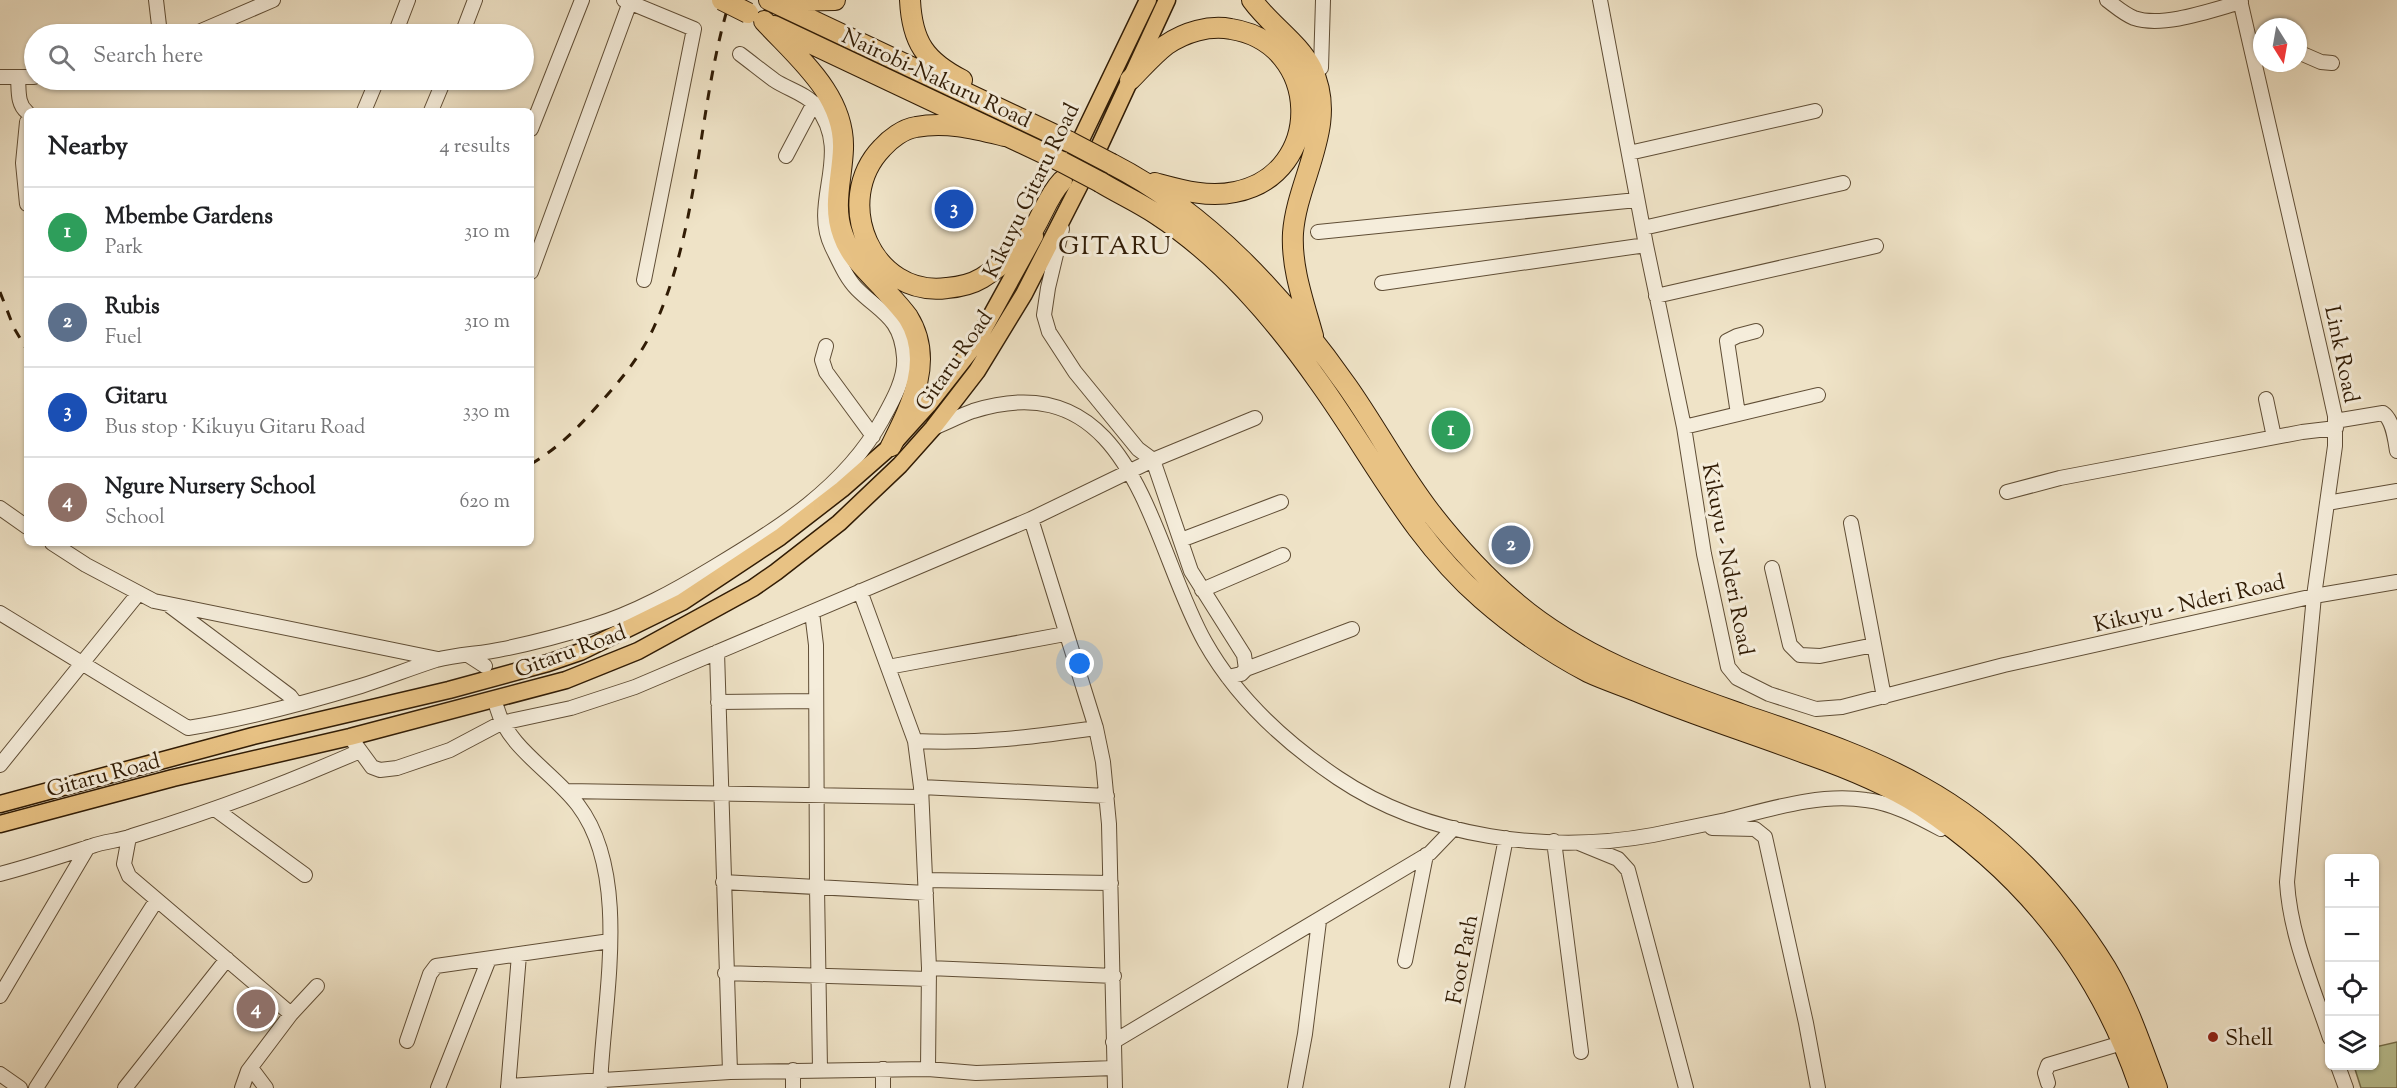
<!DOCTYPE html>
<html lang="en">
<head>
<meta charset="utf-8">
<style>
  :root { --surface:#fff; --page:#f6f6f6; --text:#202124; --muted:#757577; --line:#e0e0e0; --accent:#0f766e }
  body { margin:0; font-family:"Sorts Mill Goudy",serif; background:var(--page); color:var(--text) }
  .controls { position:absolute; right:18px; bottom:18px; display:grid; overflow:hidden; border-radius:9px; box-shadow:0 2px 4px #0004 }
  .controls button { width:54px; height:54px; display:grid; place-items:center; padding:0; border:0; border-bottom:2px solid var(--line); background:var(--surface); color:var(--text); font:30px sans-serif }
  .compass { position:absolute; left:2253px; top:18px; width:54px; height:54px; border-radius:50%; background:var(--surface); box-shadow:0 2px 4px #0004; rotate:169deg }
  .you { position:absolute; left:1080px; top:664px; width:21px; height:21px; margin:-15px; border:4px solid #fff; border-radius:50%; background:#1a73e8; box-shadow:0 0 0 9px #1a73e833 }
  .badge { display:grid; place-items:center; width:39px; height:39px; border-radius:50%; background:var(--accent); color:#fff; font-size:20px; font-weight:700 }
  .pin { position:absolute; translate:-50% -50%; border:3px solid #fff; box-shadow:0 2px 6px #0006 }
  .list { margin:0; padding:0; list-style:none }
  h2 { display:flex; justify-content:space-between; align-items:center; height:78px; margin:0; padding:0 24px; font-size:26px }
  h2 small { font-size:20px; font-weight:400; color:var(--muted) }
  .list li { display:grid; grid-template-columns:39px 1fr auto; gap:18px; align-items:center; box-sizing:border-box; height:90px; padding:0 24px; border-top:2px solid var(--line) }
  .list b { display:block; font-size:22px; white-space:nowrap }
  .list p { margin:0; font-size:20px; white-space:nowrap; color:var(--muted) }
  .list em { font-size:20px; font-style:normal; color:var(--muted) }
  .icon { flex:none; width:33px; height:33px; fill:none; stroke:currentColor; stroke-width:2; stroke-linecap:round; stroke-linejoin:round }
  .map { position:relative; flex:none; width:2397px; height:1088px; overflow:hidden }
  .search { position:absolute; background:var(--surface); box-shadow:0 2px 4px #0004; left:24px; top:24px; width:510px; height:66px; display:flex; align-items:center; gap:15px; box-sizing:border-box; padding:0 21px; border-radius:33px; color:var(--muted); font-size:22px }
  .panel { position:absolute; background:var(--surface); box-shadow:0 2px 4px #0004; left:24px; top:108px; width:510px; height:438px; border-radius:9px }
  .map>svg:first-child { display:block }
</style>
</head>
<body>
<div class="map">
<svg width="2397" height="1088" viewBox="0 0 2397 1088">
  <rect width="100%" height="100%" fill="#efe3c7"/>
  <filter id="stains"><feTurbulence type="fractalNoise" baseFrequency=".00333" numOctaves="4"/><feColorMatrix values="0 0 0 0 .2 0 0 0 0 .09 0 0 0 0 .02 0 0 0 .5 -.17"/></filter>
  <radialGradient id="worn" r=".72"><stop offset=".6" stop-color="#630" stop-opacity="0"/><stop offset="1" stop-color="#630" stop-opacity=".3"/></radialGradient>
  <path fill="#bbc394" stroke="#76704c" stroke-width="1.5" d="M2397,1042V1088H2361L2354,1066H2374L2375,1047Z"/>
  <g fill="none" stroke-linecap="round" stroke-linejoin="round">
    <g stroke="#604e36" stroke-width="16">
      <path id="minor" d="M156,0L160,34
        M624,0L694,29L644,280
        M1600,0L1646,245L1684,427L1704,554L1728,667L1737,678L1769,694L1816,709L1842,707L2004,665L2314,596L2397,582
        M2107,0C2115,6 2124,14 2134,18C2163,28 2212,10 2241,2
        M2240,0L2326,375L2335,416V446L2314,596L2287,882C2290,935 2313,987 2330,1038
        M194,34L273,0
        M395,34L408,0
        M462,34L475,0
        M2298,52L2321,62L2332,63
        M1321,68L1323,0
        M0,77H34
        M18,78C19,90 17,104 27,112
        M364,111L377,80
        M431,111L444,80
        M27,122L23,163L27,204
        M531,129L582,0
        M1629,153L1815,111
        M786,156L814,103
        M1643,228L1843,183
        M1062,229L1048,288L1044,315L1049,332L1075,372L1138,449L1153,460L1191,571L1244,655L1246,669L1241,674L1228,677
        M1318,232L1637,200
        M531,272L630,2
        M1382,283L1646,245
        M1656,296L1876,246
        M826,346L822,360L826,372L873,436
        M2266,399L2274,437
        M1738,414L1727,341L1737,336L1756,331
        M2335,421L2383,413C2393,420 2395,439 2397,451
        M1684,427L1818,395
        M933,428C946,423 959,416 973,411C1134,360 1150,545 1205,642C1236,697 1286,743 1338,778C1427,838 1549,854 1653,835C1678,830 1702,825 1726,820C1771,809 1819,793 1866,800C1892,803 1917,816 1941,829
        M2007,492L2060,478L2302,432L2336,428
        M2327,503L2397,491
        M0,508L27,527
        M1031,519L1096,728L1103,762L1109,824L1115,1088
        M1851,523L1884,697
        M1181,540L1281,502
        M52,543L86,565L154,601L438,659
        M1772,568L1790,645L1800,655L1820,656L1874,645
        M1202,590L1283,555
        M860,591L915,741L921,787L929,968L928,1069
        M170,606L290,696L296,704
        M812,612L816,645L817,888L820,1069
        M0,613L188,728C246,719 305,703 361,686C386,678 411,668 436,660C458,654 481,654 503,649C533,643 563,635 592,626C635,613 676,590 714,567C778,529 845,487 882,420C892,402 906,378 904,357C901,317 881,313 857,289C846,278 839,261 832,247C809,201 854,154 816,106C807,94 787,89 774,80C763,72 752,63 740,54
        M717,652L730,1072
        M468,655L485,666
        M888,667L1065,634
        M1246,669L1352,629
        M718,702L816,701
        M497,708C508,748 553,772 578,805C632,876 603,1003 600,1086
        M350,737L372,767L380,770L397,768L450,750L501,723L571,708L635,687L1031,519L1153,460L1255,418
        M915,741C980,744 1032,737 1096,728
        M0,765L138,594
        M921,787L1107,796
        M567,791L921,797
        M215,809L305,875
        M1712,828L1755,829L1765,837L1806,1023L1818,1088
        M129,837L124,864L129,876L291,1014L248,1071L242,1088
        M1554,841L1581,1052
        M1579,843L1618,859L1628,870L1686,1088
        M0,874C31,866 61,856 92,846C105,841 119,841 132,836C210,812 285,784 360,751
        M925,880L1111,883
        M723,882L926,893
        M1405,961L1426,855
        M929,968L1114,976
        M725,973L929,979
        M0,996L88,847
        M291,1014L317,986
        M407,1041L430,974L436,966L610,941
        M1113,1042L1430,853L1454,828
        M2338,1066L2346,1088
        M251,1068L266,1088
        M793,1070V1088
        M0,1074L20,1088
        M2048,1083L2045,1073L2048,1065L2122,1043
        M508,1086L730,1072L928,1069L976,1073L1114,1068
        M36,1088L156,901
        M125,1088L227,959
        M438,1088L489,959
        M508,1088L519,955
        M883,1088V1069
        M1295,1088L1305,1034L1319,921
        M1457,1088L1506,838"/>
    </g>
    <g stroke="#311c05" stroke-width="19">
      <path id="major" d="M1073,156L1148,0
        M0,804L253,736L449,690L548,663L580,652L682,602L780,537L842,489L891,446L928,405L975,345L1035,236
        M0,824L173,778L350,737L566,680L638,651L753,588L776,572L839,523L900,465L933,428L977,371L1024,294L1099,147L1167,0"/>
    </g>
    <g stroke="#311c05" stroke-width="22">
      <path id="highway" d="M769,0L1070,142
        M910,0C912,42 925,61 962,80
        M1252,0C1270,25 1298,42 1312,69C1339,125 1297,178 1293,233C1291,268 1304,303 1313,336
        M777,1L835,0
        M764,21C798,58 845,95 843,149C842,178 832,207 843,235C850,256 866,270 881,286C890,296 900,306 908,317C935,360 911,406 891,446
        M774,26L1062,162
        M1130,80C1142,68 1153,55 1166,45C1185,32 1209,25 1231,29C1322,43 1326,174 1235,192C1208,198 1181,190 1155,183
        M1005,136C976,129 946,121 916,127C903,129 890,139 882,148C831,201 872,298 947,288C959,287 972,284 982,278C998,268 1015,254 1027,239C1041,221 1046,198 1062,181
        M1112,164C1209,214 1285,298 1347,386C1376,427 1400,473 1431,513C1456,545 1484,576 1515,602C1580,658 1662,686 1741,714C1802,735 1866,755 1922,787C1998,829 2061,895 2106,968C2128,1005 2142,1048 2157,1088
        M1100,182C1118,193 1138,202 1156,214C1222,257 1274,318 1319,382C1373,457 1411,537 1482,599C1514,627 1550,652 1588,672C1605,680 1624,686 1641,693C1697,716 1754,734 1810,755C1847,768 1886,784 1920,805C2025,874 2100,969 2140,1088"/>
    </g>
    <use href="#minor" stroke="#f5eddb" stroke-width="14"/>
    <use href="#major" stroke="#e8c284" stroke-width="16"/>
    <use href="#highway" stroke="#e8c284" stroke-width="20"/>
    <path stroke="#311c05" stroke-width="3" stroke-dasharray="10 10" stroke-linecap="butt" d="M0,292L14,328L27,350
      M531,464C557,449 579,427 599,404C620,381 641,356 654,327C701,224 697,107 730,0"/>
    <g stroke="#311c05" stroke-width="22" stroke-linecap="butt">
      <path id="highway-bridge" d="M722,0L748,13
        M1070,142L1112,164
        M1062,162L1100,182"/>
    </g>
    <use href="#highway-bridge" stroke="#e8c284" stroke-width="20"/>
  </g>
  <circle fill="#8f2418" stroke="#f5eddb" stroke-width="2" cx="2213" cy="1037" r="6"/>
  <g text-anchor="middle" stroke-width="6" stroke-linejoin="round" paint-order="stroke">
    <g font-size="22" fill="#311c05" stroke="#f5eddb">
      <text transform="translate(937 77) rotate(25)" y="8">Nairobi-Nakuru Road</text>
      <text transform="translate(1030 190) rotate(-64)" y="8">Kikuyu Gitaru Road</text>
      <text transform="translate(2343 354) rotate(78)" y="8">Link Road</text>
      <text transform="translate(953 360) rotate(-55)" y="8">Gitaru Road</text>
      <text transform="translate(1729 559) rotate(79)" y="8">Kikuyu - Nderi Road</text>
      <text transform="translate(2189 602) rotate(-13)" y="8">Kikuyu - Nderi Road</text>
      <text transform="translate(570 650) rotate(-20)" y="8">Gitaru Road</text>
      <text transform="translate(103 774) rotate(-15)" y="8">Gitaru Road</text>
      <text transform="translate(1461 959) rotate(-79)" y="8">Foot Path</text>
    </g>
    <g font-size="22" fill="#311c05" stroke="#f5eddb" text-anchor="start">
      <text x="2225" y="1045">Shell</text>
    </g>
    <g font-size="26" letter-spacing="1.5" fill="#311c05" stroke="#f5eddb">
      <text x="1115" y="254">GITARU</text>
    </g>
  </g>
  <rect width="100%" height="100%" filter="url(#stains)"/>
  <rect width="100%" height="100%" fill="url(#worn)"/>
</svg>
<div class="controls">
<button>+</button>
<button>−</button>
<button><svg class="icon" aria-label="locate" viewBox="0 0 24 24"><circle cx="12" cy="12" r="6"/><path d="M12 2v4M12 18v4M2 12h4M18 12h4"/></svg></button>
<button><svg class="icon" aria-label="layers" viewBox="0 0 24 24"><path d="M12 4l9 5-9 5-9-5zM3 14l9 5 9-5"/></svg></button>
</div>
<svg class="compass" viewBox="-18 -18 36 36"><path d="M0-13l5 13h-10z" fill="#e53935"/><path d="M0 13l5-13h-10z" fill="#757577"/></svg>
<div class="you"></div>
<div class="pin badge" style="left:1451px;top:430px;background:#2e9e5b">1</div>
<div class="pin badge" style="left:1511px;top:545px;background:#5c6f8a">2</div>
<div class="pin badge" style="left:954px;top:209px;background:#1a4fb4">3</div>
<div class="pin badge" style="left:256px;top:1009px;background:#8d6e63">4</div>
<div class="search"><svg class="icon" aria-label="search" viewBox="0 0 24 24"><circle cx="10" cy="10" r="6"/><path d="M15 15l6 6"/></svg>Search here</div>
<section class="panel">
<h2>Nearby<small>4 results</small></h2>
<ul class="list">
<li><span class="badge" style="background:#2e9e5b">1</span><div><b>Mbembe Gardens</b><p>Park</p></div><em>310 m</em></li>
<li><span class="badge" style="background:#5c6f8a">2</span><div><b>Rubis</b><p>Fuel</p></div><em>310 m</em></li>
<li><span class="badge" style="background:#1a4fb4">3</span><div><b>Gitaru</b><p>Bus stop · Kikuyu Gitaru Road</p></div><em>330 m</em></li>
<li><span class="badge" style="background:#8d6e63">4</span><div><b>Ngure Nursery School</b><p>School</p></div><em>620 m</em></li>
</ul>
</section>
</div>
</body>
</html>
